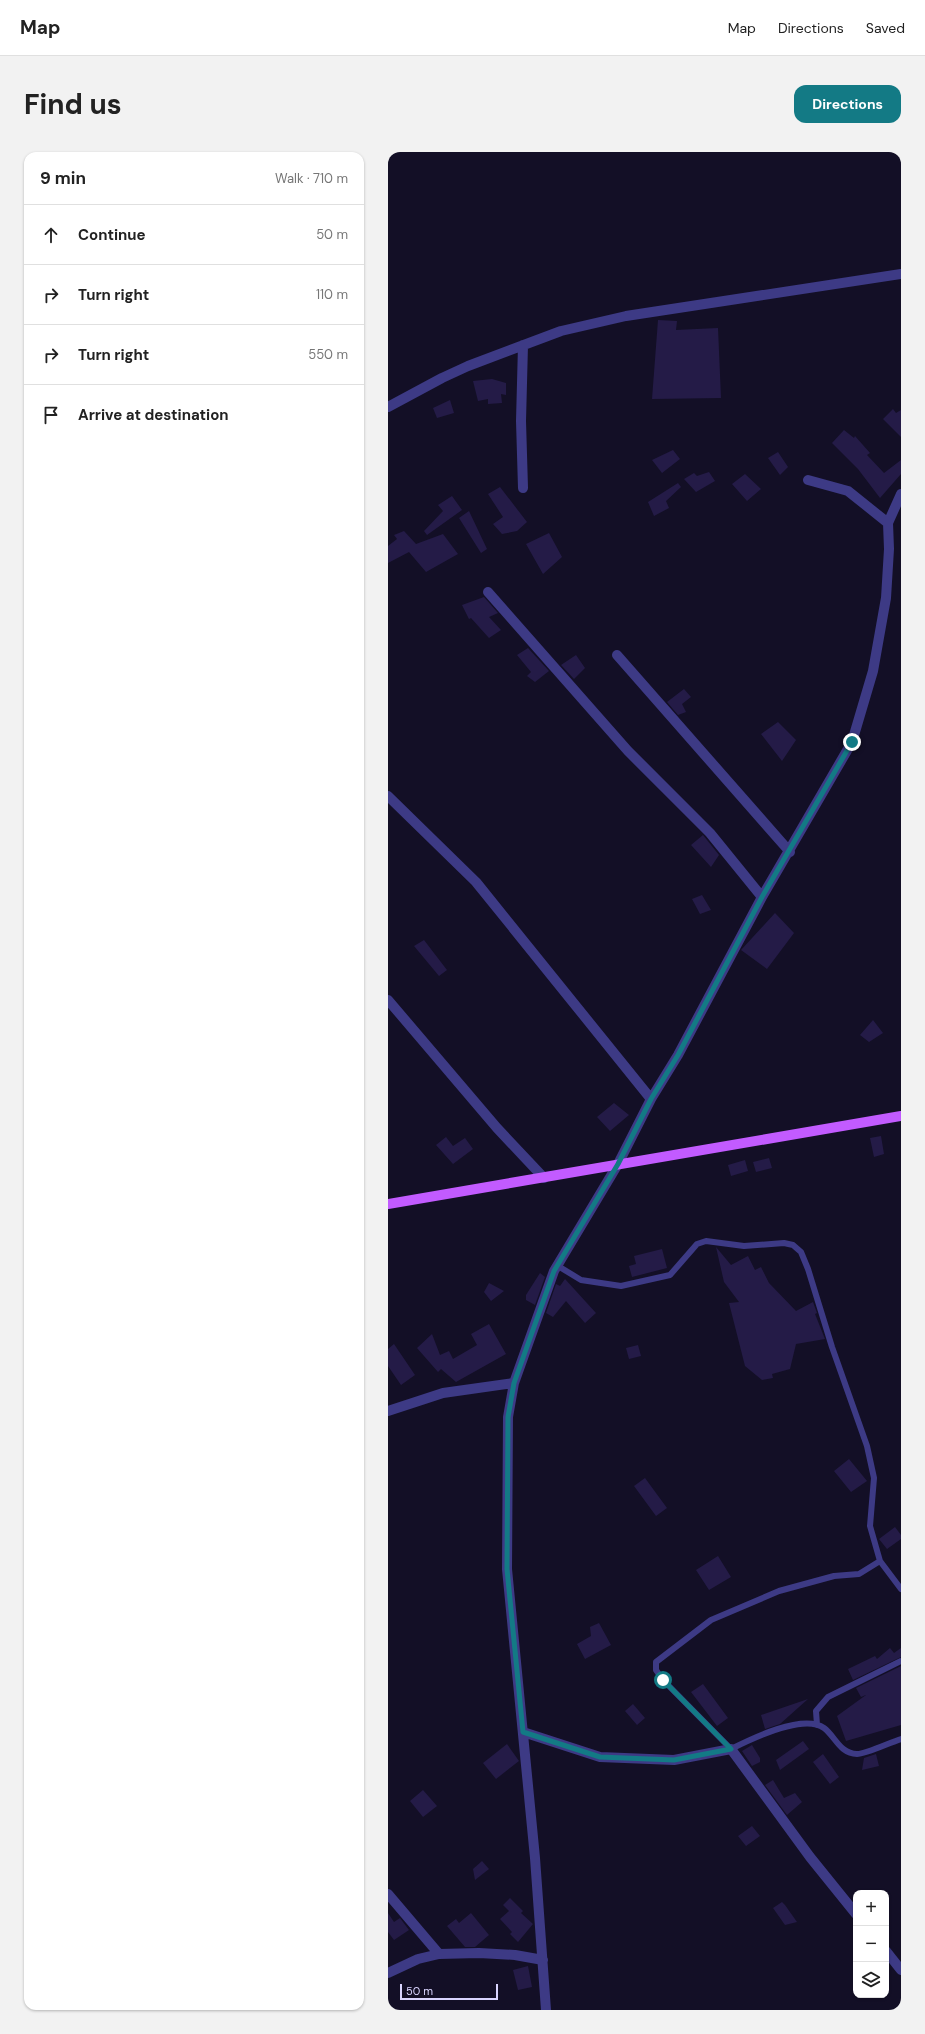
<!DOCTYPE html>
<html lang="en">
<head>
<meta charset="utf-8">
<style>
  :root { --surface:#fff; --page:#f2f2f2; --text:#222; --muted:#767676; --line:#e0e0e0; --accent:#137a85 }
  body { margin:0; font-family:"DM Sans",sans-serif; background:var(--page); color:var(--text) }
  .controls { position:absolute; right:12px; bottom:12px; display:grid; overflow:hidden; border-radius:8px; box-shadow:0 1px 3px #0004 }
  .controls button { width:36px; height:36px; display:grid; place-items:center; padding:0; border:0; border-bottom:1px solid var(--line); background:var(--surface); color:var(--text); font:20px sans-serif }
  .scale { position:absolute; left:12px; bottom:10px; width:98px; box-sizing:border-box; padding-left:4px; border:2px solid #d9d4ff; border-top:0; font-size:11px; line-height:14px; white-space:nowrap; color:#d9d4ff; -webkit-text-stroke:3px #130f26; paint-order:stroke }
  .stop { position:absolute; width:12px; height:12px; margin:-9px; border:3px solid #137a85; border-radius:50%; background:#fff }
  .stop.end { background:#137a85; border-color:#fff; box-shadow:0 1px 4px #0008 }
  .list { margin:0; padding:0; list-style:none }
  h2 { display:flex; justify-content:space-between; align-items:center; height:52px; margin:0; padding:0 16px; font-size:17px }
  h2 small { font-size:13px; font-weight:400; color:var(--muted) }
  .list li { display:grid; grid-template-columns:26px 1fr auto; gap:12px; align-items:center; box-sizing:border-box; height:60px; padding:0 16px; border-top:1px solid var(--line) }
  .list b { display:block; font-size:15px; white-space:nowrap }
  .list em { font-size:13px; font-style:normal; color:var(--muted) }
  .icon { flex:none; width:22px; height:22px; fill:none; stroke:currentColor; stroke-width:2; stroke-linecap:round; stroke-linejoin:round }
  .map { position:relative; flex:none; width:513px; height:1858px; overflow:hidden; border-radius:12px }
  header { display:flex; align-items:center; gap:24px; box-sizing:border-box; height:56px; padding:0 20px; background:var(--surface); border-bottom:1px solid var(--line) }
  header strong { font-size:19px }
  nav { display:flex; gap:22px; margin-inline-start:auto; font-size:14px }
  .intro { display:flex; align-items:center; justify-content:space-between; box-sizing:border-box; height:96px; padding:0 24px }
  h1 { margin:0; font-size:28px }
  .button { padding:10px 18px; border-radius:12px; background:var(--accent); color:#fff; font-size:14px; font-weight:700 }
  main { display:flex; gap:24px; padding:0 24px }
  aside { flex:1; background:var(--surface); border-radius:12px; box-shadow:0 1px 3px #0004 }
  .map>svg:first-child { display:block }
</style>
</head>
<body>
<header>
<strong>Map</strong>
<nav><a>Map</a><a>Directions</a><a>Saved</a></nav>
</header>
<div class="intro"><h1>Find us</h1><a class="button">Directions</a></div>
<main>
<aside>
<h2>9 min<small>Walk · 710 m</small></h2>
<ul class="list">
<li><svg class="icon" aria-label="ahead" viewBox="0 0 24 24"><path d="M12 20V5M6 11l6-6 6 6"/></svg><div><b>Continue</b></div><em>50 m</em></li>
<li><svg class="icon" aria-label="right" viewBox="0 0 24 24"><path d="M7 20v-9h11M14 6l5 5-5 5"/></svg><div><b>Turn right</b></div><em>110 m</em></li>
<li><svg class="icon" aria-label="right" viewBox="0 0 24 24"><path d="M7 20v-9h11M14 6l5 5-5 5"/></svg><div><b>Turn right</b></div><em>550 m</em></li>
<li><svg class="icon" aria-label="arrive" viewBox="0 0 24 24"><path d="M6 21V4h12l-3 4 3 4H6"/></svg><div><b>Arrive at destination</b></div></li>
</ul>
</aside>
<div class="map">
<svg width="513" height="1858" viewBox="0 0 513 1858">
  <rect width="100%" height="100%" fill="#130f26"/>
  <path fill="#241b47" d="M270,168L289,169L288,178L330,176L333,246L264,247Z
    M104,227L118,231V243L113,242L114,251L100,252V247L90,249L85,229Z
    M62,248L66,261L49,266L45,256Z
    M505,257L508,261L513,258V285L495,267Z
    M456,278L466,286L467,284L482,301L479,303L496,321L513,308V322L492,346L470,317L444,291Z
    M285,298L292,307L274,321L264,308Z
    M390,300L400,315L392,323L380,306Z
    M321,320L327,329L308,340L296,327L306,321L309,324Z
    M357,322L373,337L359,349L344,332Z
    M290,331L293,335L278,349L281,356L266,364L260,350Z
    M112,335L139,370L129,379L114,382L105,372L115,365L100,342Z
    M64,344L74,358L39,383L36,379L55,359L50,353Z
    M81,359L99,397L93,401L71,366Z
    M16,379L28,392L55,382L70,402L38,420L21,400L0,411V394L9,387L6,383Z
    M161,381L174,405L155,422L138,392Z
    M96,445L110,461L101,465L113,478L101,486L83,466L81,467L74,453Z
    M140,496L161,519L147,530L139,524L143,520L129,503Z
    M188,503L197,516L186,527L173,513Z
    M296,537L303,545L294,552L298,560L290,563L279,550Z
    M390,570L408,588L394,609L373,582Z
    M315,683L331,703L323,715L303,693Z
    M314,743L323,758L312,762L304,747Z
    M387,761L406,781L379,817L353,798Z
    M36,788L59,818L51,824L26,794Z
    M485,868L495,881L481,890L472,883Z
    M226,951L241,963L222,979L209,965Z
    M493,984L496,1002L486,1005L482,986Z
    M58,985L65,994L77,986L85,997L65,1012L48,993Z
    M381,1006L384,1016L368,1020L365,1010Z
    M357,1008L360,1019L343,1024L340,1013Z
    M328,1095L343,1113L360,1104L367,1118L373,1115L381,1131L408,1159L425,1150L429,1161L427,1162L437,1187L408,1192L402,1217L384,1222L385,1226L374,1228L357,1214L341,1151L351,1150L336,1130Z
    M274,1097L279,1116L244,1125L241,1114L248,1112L246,1104Z
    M152,1121L157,1125L147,1153L138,1148V1143Z
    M177,1127L208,1161L197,1171L178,1149L165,1165L158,1161L168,1132L172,1134Z
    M101,1131L116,1139L103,1149L96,1140Z
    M101,1172L118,1202L68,1230L53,1217L50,1220L29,1196L44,1182L52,1203L61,1199L65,1207L89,1193L83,1182Z
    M6,1192L27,1223L13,1233L0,1214V1197Z
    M250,1193L253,1204L241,1207L238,1196Z
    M461,1307L479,1329L463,1340L446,1319Z
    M257,1326L279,1356L268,1364L246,1334Z
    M507,1375L513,1383V1387L499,1397L491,1387Z
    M330,1404L343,1425L321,1438L308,1418Z
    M211,1471L223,1493L197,1507L189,1492L203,1484L202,1475Z
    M502,1496L506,1501L513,1496V1505L465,1528L460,1517L487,1504L489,1507Z
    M513,1514V1573L458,1589L449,1564L478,1543L473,1545L468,1536Z
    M315,1532L340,1566L329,1574L303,1540Z
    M420,1547L392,1572L377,1577L373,1563Z
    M245,1552L257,1566L249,1573L237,1559Z
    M415,1589L421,1597L392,1618L388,1608Z
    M119,1592L131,1609L108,1627L95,1611Z
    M364,1593L372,1606V1610L364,1614L354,1599Z
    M435,1602L451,1625L442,1632L425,1610Z
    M488,1602L491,1614L474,1618L476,1606Z
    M385,1628L396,1646L407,1641L414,1650L399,1663L377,1633Z
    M35,1638L49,1654L35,1665L22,1649Z
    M364,1674L372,1684L358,1694L350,1684Z
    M94,1709L101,1717L87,1728L85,1717Z
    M122,1746L135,1759L133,1761L145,1772L130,1790L122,1782L124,1780L112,1767L121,1759L115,1753Z
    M394,1750L397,1753L409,1770L397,1773L385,1756Z
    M0,1761L6,1770L12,1766L21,1778L6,1788L0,1780Z
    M83,1761L101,1783L87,1795H77L59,1774L68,1767L71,1771Z
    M140,1814L144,1835L130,1838L125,1818Z"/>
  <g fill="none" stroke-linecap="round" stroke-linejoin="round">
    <path stroke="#3d3a85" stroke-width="6" d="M170,1114L193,1128L233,1134L282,1123L309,1092L318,1089L356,1094L396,1091L405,1093L413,1100L420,1117L444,1195L479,1294L486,1326L482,1374L492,1409L513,1437
      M492,1409L471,1422L446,1424L391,1439L323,1468L268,1510V1518L275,1528L343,1597C363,1587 415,1561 436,1576C447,1584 452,1602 469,1602C478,1602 503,1590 513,1587
      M429,1573L428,1559L440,1545L513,1509"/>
    <path stroke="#3d3a85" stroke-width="10" d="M135,193L133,269L135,336
      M0,255L54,226L80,214L173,179L238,164L513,122
      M420,328L460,339L500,371
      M100,440L240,599L322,681L374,745
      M229,503L402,700
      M0,644L88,730L263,947
      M0,848L109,976L156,1026
      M0,1259L55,1241L126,1231
      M135,1580L212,1605L286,1608L343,1597L422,1705L468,1762
      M0,1742L51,1802
      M498,1799L513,1818
      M0,1821L30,1807L51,1802L91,1801L127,1803L155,1808
      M158,1858L147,1706L119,1417L120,1265L126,1231L166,1119L230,1012L263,947L290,903L374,745L464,590L485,519L498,446L501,397L500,371L513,342"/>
    <path stroke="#c25bff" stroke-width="10" d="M0,1052L513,964"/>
  </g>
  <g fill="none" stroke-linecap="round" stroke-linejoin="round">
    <path stroke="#137a85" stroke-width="5" d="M275,1528L343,1597L286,1608L212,1605L135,1580L119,1417L120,1265L126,1231L166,1119L230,1012L263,947L290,903L374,745L464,590"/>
  </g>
</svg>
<div class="controls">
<button>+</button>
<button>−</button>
<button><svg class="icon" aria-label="layers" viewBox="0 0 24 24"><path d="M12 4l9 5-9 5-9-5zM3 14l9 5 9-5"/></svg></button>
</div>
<div class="scale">50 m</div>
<div class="stop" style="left:275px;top:1528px"></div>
<div class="stop end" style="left:464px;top:590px"></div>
</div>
</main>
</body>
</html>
